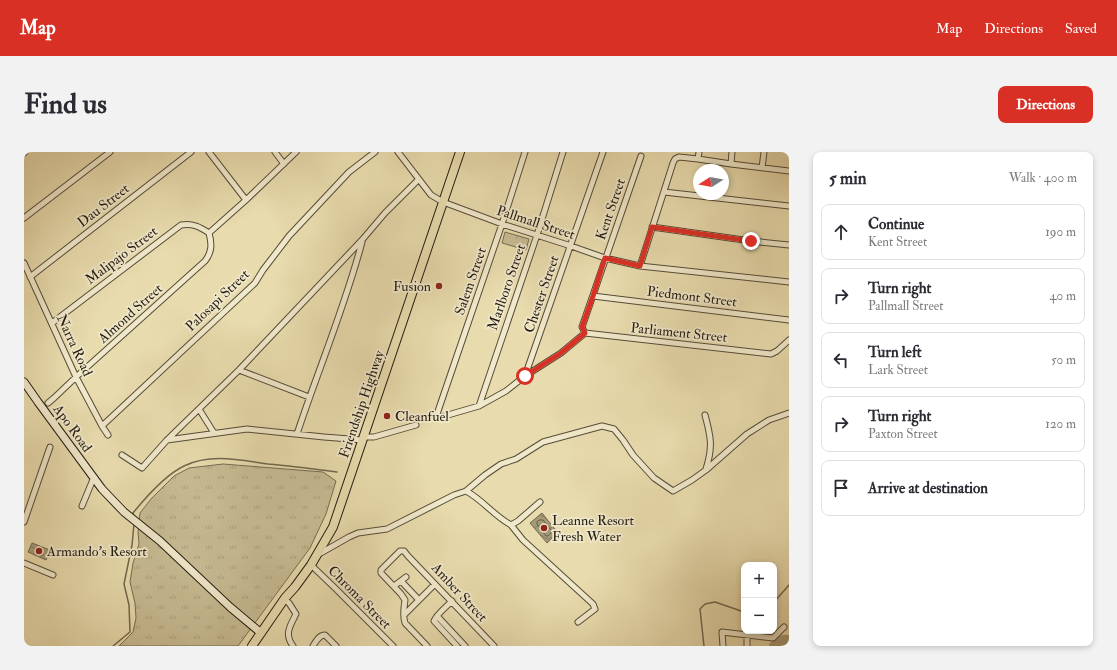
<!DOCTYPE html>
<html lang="en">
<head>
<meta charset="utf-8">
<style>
  :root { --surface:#fff; --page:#f2f2f3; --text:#2b2b33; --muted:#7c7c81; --line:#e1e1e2; --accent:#d93025 }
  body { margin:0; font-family:"IM FELL Double Pica",serif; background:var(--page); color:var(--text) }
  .controls { position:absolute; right:12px; bottom:12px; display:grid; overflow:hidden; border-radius:8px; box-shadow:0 2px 6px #0003 }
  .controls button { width:36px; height:36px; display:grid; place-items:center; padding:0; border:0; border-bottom:1px solid var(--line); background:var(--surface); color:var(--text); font:20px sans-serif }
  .compass { position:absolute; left:669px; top:12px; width:36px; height:36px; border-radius:50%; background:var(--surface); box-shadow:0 2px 6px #0003; rotate:259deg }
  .stop { position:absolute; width:12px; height:12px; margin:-9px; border:3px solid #d93025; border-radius:50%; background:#fff }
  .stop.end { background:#d93025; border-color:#fff; box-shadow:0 1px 4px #0008 }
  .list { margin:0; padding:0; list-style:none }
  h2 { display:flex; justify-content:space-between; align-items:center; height:52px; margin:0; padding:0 16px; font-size:17px }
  h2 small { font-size:13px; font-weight:400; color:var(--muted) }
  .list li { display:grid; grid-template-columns:26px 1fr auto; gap:12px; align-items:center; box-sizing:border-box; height:56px; margin:0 8px 8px; padding:0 8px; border:1px solid var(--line); border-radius:8px }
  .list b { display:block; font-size:15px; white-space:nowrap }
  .list p { margin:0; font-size:13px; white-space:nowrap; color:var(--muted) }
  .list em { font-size:13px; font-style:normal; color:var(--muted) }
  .icon { flex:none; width:22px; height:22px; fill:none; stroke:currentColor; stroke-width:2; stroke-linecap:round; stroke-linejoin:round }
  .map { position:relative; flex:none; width:765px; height:494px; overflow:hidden; border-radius:8px }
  header { display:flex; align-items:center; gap:24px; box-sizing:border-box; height:56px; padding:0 20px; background:var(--accent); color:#fff }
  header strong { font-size:19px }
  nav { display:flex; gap:22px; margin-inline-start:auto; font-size:14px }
  .intro { display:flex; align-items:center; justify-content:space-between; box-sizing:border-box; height:96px; padding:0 24px }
  h1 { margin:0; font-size:28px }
  .button { padding:10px 18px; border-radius:8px; background:var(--accent); color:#fff; font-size:14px; font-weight:700 }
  main { display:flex; gap:24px; padding:0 24px }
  aside { flex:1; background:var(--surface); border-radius:8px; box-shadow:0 2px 6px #0003 }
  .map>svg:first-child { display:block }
</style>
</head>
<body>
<header>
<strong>Map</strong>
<nav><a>Map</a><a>Directions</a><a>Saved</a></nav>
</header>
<div class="intro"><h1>Find us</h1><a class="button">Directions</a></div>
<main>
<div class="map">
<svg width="765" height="494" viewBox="0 0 765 494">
  <defs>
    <pattern id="grass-tufts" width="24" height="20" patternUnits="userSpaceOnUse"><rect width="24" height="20" fill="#c7bb93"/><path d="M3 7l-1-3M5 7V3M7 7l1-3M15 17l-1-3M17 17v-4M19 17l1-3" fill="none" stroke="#aba07e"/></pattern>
    <pattern id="park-crowns" width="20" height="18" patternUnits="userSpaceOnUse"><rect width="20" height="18" fill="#c7bb93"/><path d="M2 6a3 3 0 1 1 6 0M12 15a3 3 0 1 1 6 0" fill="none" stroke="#aba07e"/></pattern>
    <pattern id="water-waves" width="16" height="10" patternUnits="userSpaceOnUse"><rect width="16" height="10" fill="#a59a78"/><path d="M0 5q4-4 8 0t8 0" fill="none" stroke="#867d61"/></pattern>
  </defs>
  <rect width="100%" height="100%" fill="#e8dbad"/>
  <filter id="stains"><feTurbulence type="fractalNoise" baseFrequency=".005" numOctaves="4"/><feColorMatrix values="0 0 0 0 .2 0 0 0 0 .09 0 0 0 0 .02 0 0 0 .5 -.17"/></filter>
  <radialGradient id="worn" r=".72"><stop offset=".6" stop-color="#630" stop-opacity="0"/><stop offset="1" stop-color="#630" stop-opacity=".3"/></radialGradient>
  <path fill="url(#grass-tufts)" stroke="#766c52" d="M199,312L299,320L312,329L302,362L286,396L214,494H95L109,480L112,466L111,451L106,430L109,411L115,392L114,380L116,361L127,347L150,324L165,316Z"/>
  <path fill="url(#park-crowns)" stroke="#766c52" d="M481,80L505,87L502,98L478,91Z"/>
  <path fill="url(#water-waves)" stroke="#71684f" d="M518,361L534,381L523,391L506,371Z
    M8,391L26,398L22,408L4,400Z"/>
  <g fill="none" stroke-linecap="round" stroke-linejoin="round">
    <path stroke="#645b45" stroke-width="1" d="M516,368H519L528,379L527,381L524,384H522L513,372V370Z"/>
    <path stroke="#71684f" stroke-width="1.5" d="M110,364L109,361C122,345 141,323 160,314C186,301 216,308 244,312C267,314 290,317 313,320
      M750,450L765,433
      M89,494L106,480L105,453L100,432L108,393L110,372
      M680,494L676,457L681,452L691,450L720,460"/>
    <path stroke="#a59a78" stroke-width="10" d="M750,494C754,489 758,487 765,488"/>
    <g stroke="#554c39" stroke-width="7">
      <path id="street" d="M185,0L222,48
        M251,0L260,12
        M374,0L407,43L419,50L478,72L547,94L581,106L616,114L765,130
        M501,0L478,72L412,265H417L455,254L482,239L501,224L537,201L561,181
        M0,1L1,0
        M674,7L675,0
        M707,12L708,0
        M738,16L740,0
        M640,40L765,54
        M0,66L86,0
        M628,75L727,89L765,93
        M185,81L222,48L272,0
        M0,111L52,225L78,274L84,283
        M616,114L649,11L651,7L655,5L674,7L707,12L765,19
        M6,125L167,0
        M569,144L765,168
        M28,171L157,73C169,71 176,75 185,81
        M561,181L747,202L753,199L765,188
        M561,181L558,175L617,4
        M215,218L285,245
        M501,224L579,0
        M24,251L30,246L52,225L181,109C188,100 188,92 185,81
        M455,254L513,83L539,0
        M175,257L190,281
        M681,263C687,285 689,295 682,317
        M78,274L231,131L239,118L265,84L325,20L351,0
        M273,282C294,218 321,155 338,90
        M339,285H350L392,273
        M143,288L223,277L300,285L338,288
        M98,303L118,316L143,288L215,218L338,88L361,61L394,28
        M442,339L461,323L477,312L492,307L519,290L578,274L590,277L599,288L609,303L630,326L649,339L668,328L682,318L723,282L745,268L765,261
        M58,354L70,325
        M0,370L26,295
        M487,373L499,388L569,452L571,457L554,470
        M295,402L325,385L334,381L363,377L430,343L442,339C459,348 470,364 487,373L494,369L516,350
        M0,411L29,423
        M287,413L312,437L369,494
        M377,429L395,448
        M370,434L382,425
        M260,447L265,451L272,462C266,474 260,482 269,494
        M428,449C422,455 413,462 410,469L433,494
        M381,462L411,432
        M413,464L441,494
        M723,483V494
        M289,494C292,489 295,483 301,483L312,494
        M403,494L381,471C379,465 380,454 381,448L377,442L357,421V418L376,399H380L384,404L470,494
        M699,494L698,480L749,486L760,475"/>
    </g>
    <g stroke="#241c12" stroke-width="9">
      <path id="secondary" d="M0,230L14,250L78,337L100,360L136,389L206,455L237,481"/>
    </g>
    <g stroke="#241c12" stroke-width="10">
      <path id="primary" d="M228,494L261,446L271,435L287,413L309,375L436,0"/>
    </g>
    <use href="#street" stroke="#f0e8ca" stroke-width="5"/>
    <use href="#secondary" stroke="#f0e8ca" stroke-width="7"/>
    <use href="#primary" stroke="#e8dbad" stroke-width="8"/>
  </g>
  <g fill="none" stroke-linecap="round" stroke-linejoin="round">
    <path stroke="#d93025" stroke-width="5" d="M501,224L537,201L561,181L558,175L569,144L581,106L616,114L628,75L727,89"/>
  </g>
  <g fill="#8f2418" stroke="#f0e8ca" stroke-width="1.5">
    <circle cx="415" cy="134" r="4"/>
    <circle cx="363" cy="264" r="4"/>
    <circle cx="520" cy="376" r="4"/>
    <circle cx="15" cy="399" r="4"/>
  </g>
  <g text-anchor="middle" stroke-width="3.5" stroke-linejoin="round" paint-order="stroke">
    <g font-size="14" fill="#241c12" stroke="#f0e8ca">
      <text transform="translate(79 53) rotate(-38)" y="5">Dau Street</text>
      <text transform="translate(586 57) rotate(-71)" y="5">Kent Street</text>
      <text transform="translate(512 70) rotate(18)" y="5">Pallmall Street</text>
      <text transform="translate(97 103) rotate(-37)" y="5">Malipajo Street</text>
      <text transform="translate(446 129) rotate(-71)" y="5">Salem Street</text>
      <text transform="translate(482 135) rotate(-71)" y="5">Marlboro Street</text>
      <text transform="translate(517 142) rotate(-71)" y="5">Chester Street</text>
      <text transform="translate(668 144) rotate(7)" y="5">Piedmont Street</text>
      <text transform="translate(193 148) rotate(-44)" y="5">Palosapi Street</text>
      <text transform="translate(106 161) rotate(-42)" y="5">Almond Street</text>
      <text transform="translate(655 180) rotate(6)" y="5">Parliament Street</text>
      <text transform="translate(51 193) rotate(65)" y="5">Narra Road</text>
      <text transform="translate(337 252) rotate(-71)" y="5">Friendship Highway</text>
      <text transform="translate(49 276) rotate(54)" y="5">Apo Road</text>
      <text transform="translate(436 440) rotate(47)" y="5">Amber Street</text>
      <text transform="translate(336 445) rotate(45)" y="5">Chroma Street</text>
    </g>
    <g font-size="14" fill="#241c12" stroke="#f0e8ca" text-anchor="start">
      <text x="407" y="139" text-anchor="end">Fusion</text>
      <text x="371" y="269">Cleanfuel</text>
      <text x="528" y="373">Leanne Resort<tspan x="528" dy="16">Fresh Water</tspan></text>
      <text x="23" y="404">Armando's Resort</text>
    </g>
  </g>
  <rect width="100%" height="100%" filter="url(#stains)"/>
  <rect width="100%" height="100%" fill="url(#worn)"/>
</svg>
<div class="controls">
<button>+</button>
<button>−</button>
</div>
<svg class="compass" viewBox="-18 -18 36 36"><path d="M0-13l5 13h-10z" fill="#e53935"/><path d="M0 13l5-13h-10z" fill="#7c7c81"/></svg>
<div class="stop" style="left:501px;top:224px"></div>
<div class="stop end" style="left:727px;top:89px"></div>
</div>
<aside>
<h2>5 min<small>Walk · 400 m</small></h2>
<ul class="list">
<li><svg class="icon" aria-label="ahead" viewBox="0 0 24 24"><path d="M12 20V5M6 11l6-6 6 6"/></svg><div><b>Continue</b><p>Kent Street</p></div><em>190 m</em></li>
<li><svg class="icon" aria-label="right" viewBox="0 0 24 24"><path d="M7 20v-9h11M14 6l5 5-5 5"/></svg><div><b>Turn right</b><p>Pallmall Street</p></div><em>40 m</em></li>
<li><svg class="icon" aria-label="left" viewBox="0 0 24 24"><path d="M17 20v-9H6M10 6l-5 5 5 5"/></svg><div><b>Turn left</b><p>Lark Street</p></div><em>50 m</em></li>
<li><svg class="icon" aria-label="right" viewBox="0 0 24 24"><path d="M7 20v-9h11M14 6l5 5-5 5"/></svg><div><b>Turn right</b><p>Paxton Street</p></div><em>120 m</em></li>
<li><svg class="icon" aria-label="arrive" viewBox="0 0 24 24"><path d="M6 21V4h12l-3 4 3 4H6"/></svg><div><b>Arrive at destination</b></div></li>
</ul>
</aside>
</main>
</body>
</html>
